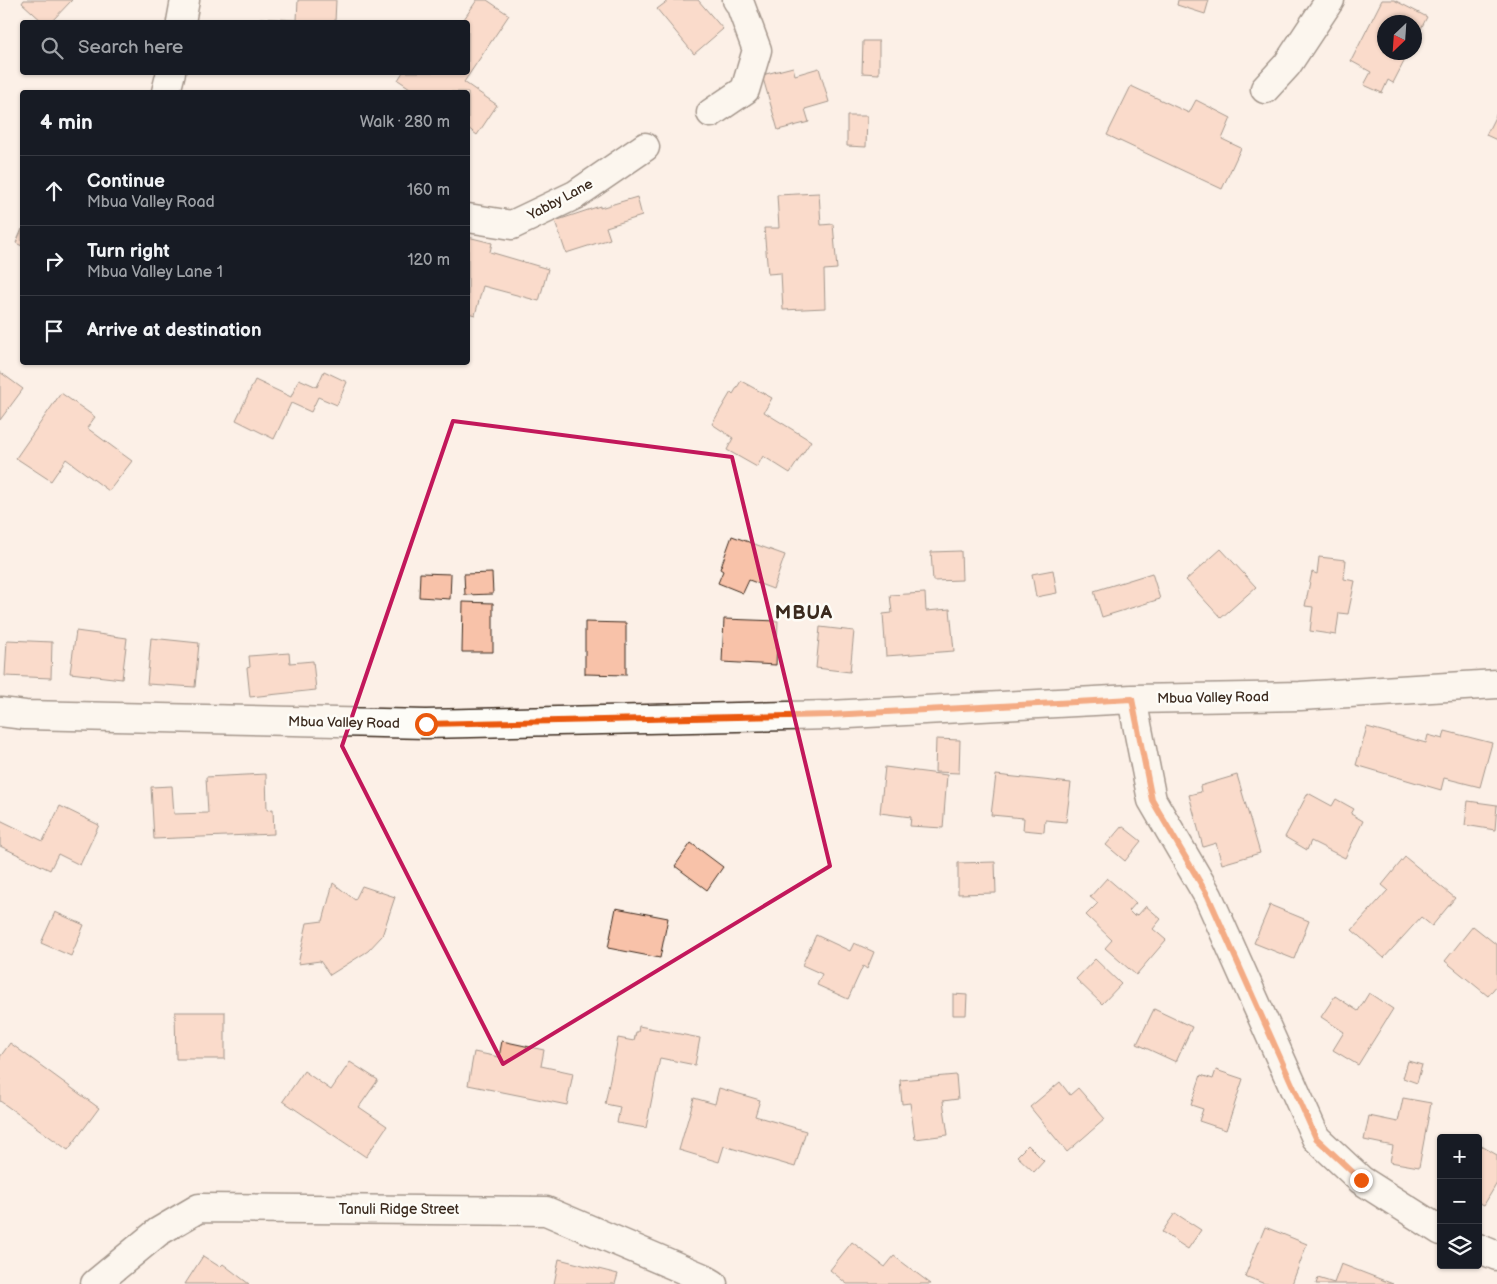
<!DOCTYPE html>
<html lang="en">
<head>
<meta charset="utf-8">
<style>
  :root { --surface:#171b24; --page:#242831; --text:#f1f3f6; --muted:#9ea1a6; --line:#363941 }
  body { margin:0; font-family:"Balsamiq Sans",sans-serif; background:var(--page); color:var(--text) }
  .controls { position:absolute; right:15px; bottom:15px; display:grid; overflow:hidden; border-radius:5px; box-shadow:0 1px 4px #0004 }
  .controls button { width:45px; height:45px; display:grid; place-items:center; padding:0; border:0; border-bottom:1px solid var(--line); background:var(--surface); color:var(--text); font:25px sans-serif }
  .compass { position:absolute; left:1377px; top:15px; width:45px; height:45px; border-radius:50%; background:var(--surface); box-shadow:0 1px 4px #0004; rotate:205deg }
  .stop { position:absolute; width:15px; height:15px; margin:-11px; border:4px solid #ea580c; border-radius:50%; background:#fff }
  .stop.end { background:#ea580c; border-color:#fff; box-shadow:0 1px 5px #0008 }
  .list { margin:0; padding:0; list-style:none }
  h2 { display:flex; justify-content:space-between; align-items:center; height:65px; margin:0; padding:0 20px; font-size:21px }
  h2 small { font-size:16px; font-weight:400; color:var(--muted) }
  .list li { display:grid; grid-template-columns:32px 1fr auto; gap:15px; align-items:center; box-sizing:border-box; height:70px; padding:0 20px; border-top:1px solid var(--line) }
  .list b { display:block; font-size:19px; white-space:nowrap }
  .list p { margin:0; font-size:16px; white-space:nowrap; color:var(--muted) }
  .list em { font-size:16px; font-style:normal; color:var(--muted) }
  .icon { flex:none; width:28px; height:28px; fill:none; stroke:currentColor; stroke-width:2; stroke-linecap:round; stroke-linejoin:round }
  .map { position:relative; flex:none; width:1497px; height:1284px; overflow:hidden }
  .search { position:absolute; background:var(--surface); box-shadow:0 1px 4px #0004; left:20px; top:20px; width:450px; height:55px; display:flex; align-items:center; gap:12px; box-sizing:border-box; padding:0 18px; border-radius:5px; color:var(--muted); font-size:19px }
  .panel { position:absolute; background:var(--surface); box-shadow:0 1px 4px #0004; left:20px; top:90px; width:450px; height:275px; border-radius:5px }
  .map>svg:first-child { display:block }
</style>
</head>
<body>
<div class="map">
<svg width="1497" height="1284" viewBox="0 0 1497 1284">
  <rect width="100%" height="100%" fill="#fcf0e7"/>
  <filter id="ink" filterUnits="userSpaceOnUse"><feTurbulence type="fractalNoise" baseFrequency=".02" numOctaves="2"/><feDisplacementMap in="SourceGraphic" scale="10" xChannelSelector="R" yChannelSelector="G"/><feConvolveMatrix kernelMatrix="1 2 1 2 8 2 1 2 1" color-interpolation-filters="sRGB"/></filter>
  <g filter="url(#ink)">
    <path fill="#f8c2a9" stroke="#3b2a1e" d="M24,0H72L51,22H43L22,3Z
      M298,0H336L335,22H342H260V18L297,20Z
      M477,0H487L509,15L464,82L497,105L477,135L468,128V92H416L398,80L403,72H468V22H462Z
      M669,0H698L723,29L694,54L657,9Z
      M1178,0H1209L1205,14L1177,5Z
      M1382,0H1394L1427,17L1414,42V22H1384V52H1409L1393,83L1388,80L1382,93L1364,85L1371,72L1351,61Z
      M863,41H879V74L862,73Z
      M793,67L795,75L819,68L829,102L805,109L809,122L778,130L762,75Z
      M1131,86L1189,113L1196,100L1231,118L1222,139L1241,148L1222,189L1107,135Z
      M1497,113V140L1486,135Z
      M847,116H867L866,147L847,146Z
      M819,193L821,225L833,224L837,269L824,270L825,308L783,310L781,273L768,274L764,228H779L777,195Z
      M637,197L642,216L606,227L610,239L566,253L555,221L600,206V208Z
      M22,229V246L16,243Z
      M468,237L492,243L490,252L548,269L539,301L483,286L475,315L468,313Z
      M324,371L347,382L337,405L318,397L311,412L291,403L274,439L236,420L255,380L291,397L299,379L317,387Z
      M0,372L23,389L0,420Z
      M741,381L772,398L764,412L811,441L790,473L763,456L757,467L727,450L733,438L712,424L731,392L733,394Z
      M61,393L95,417L87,428L132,461L109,491L66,459L51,481L16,458Z
      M732,536L785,555L773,589L749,580L743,593L718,583L723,571L720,569Z
      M1221,549L1256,587L1221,618L1186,580Z
      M961,551L962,580L933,581L931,552Z
      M1319,557L1346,560L1344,579L1355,581L1348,614L1339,613L1336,635L1310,631L1313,607L1305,606L1312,572L1317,574Z
      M1053,570L1057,593L1036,597L1032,574Z
      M420,573L451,574L450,599L419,597Z
      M492,573L493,594L465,595L464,574Z
      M1152,573L1160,599L1102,617L1094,591Z
      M925,593L926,611L950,609L954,651L886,656L883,614L892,613L890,595Z
      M463,602L493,603V652H462Z
      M724,619L778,621L776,665L722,662Z
      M585,622L626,623V675L585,674Z
      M820,627L854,631L850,672L816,668Z
      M76,631L127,638L122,679L70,673Z
      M151,638L199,643L195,687L147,684Z
      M7,640L52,642L51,678L5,676Z
      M289,653L290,663L313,661L316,690L250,697L247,668L250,667L249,656Z
      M1367,727L1426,743L1428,735L1443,739L1445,731L1492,743L1480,787L1444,778L1441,790L1356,765Z
      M936,739L960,740L959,773L935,772Z
      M885,767L947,775L943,828L910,826L911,817L880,813Z
      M266,774L267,810L273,809L274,834L154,839L151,787L172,786L174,814L208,813L206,777Z
      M996,775L1071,783L1066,822L1045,820L1044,832L1023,830L1024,818L991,815Z
      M1237,775L1260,853L1222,864L1216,843L1203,847L1189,795L1201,792L1200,786Z
      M1308,793L1332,806L1336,799L1354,809L1351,814L1363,821L1345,858L1311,841L1307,850L1285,837Z
      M1468,801L1497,805L1495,830L1465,825Z
      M60,806L99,825L80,865L58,854L50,870L0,846V820L43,841Z
      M1122,826L1141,841L1125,861L1106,845Z
      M691,843L723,867L707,890L675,866Z
      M1405,857L1455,898L1432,926L1421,917L1384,958L1352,930L1388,890L1382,885Z
      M995,862L996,893L958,894V863Z
      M1107,878L1136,903L1129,911L1134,916L1135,914L1138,915L1146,906L1161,919L1153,929L1166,940L1136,975L1105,948L1112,940L1086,915L1098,903L1090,897Z
      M333,883L355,900L362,886L395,897L382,936L368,951L330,975L320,961L298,964L307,923L323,921Z
      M1270,905L1309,921L1294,959L1254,943Z
      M616,908L668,918L660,958L608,948Z
      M55,912L84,925L71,956L41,943Z
      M1473,926L1497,945V985L1488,996L1445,961Z
      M816,935L850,951L854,943L874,952L867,969L863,966L848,999L817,985L822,974L802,965Z
      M1095,959L1121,984L1102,1004L1076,979Z
      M1369,993L1393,1009L1358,1065L1333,1050L1344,1032L1321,1017L1335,996L1358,1011Z
      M953,994L967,995L966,1015H953Z
      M1154,1009L1192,1027L1176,1062L1137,1044Z
      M175,1012H225V1059H176Z
      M639,1026L700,1038L695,1065L660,1058L646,1128L617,1123L620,1107L605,1104L618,1038L634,1041L636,1032H638Z
      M502,1041L544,1050L541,1066L573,1073L567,1105L468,1085L474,1052L499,1057Z
      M10,1043L99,1108L68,1150L0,1101V1057Z
      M1408,1061L1422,1065L1417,1083L1403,1078Z
      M350,1062L378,1080L359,1107L387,1126L366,1157L283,1101L304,1071L331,1090Z
      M1216,1070L1243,1079L1226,1130L1199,1121L1203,1109L1191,1105L1201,1075L1213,1079Z
      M956,1075L958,1099L943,1101L948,1135L915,1139L910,1103L902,1104L900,1080Z
      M1060,1082L1070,1095L1078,1088L1105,1119L1067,1152L1030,1107Z
      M719,1088L760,1100L755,1116L806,1131L795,1167L724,1146L719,1162L679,1150L694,1098L715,1104Z
      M1403,1098L1431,1103L1419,1167L1390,1162L1393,1146L1364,1140L1369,1116L1398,1122Z
      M1478,1144L1497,1155V1183L1484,1205L1478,1202Z
      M1028,1145L1044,1161L1034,1172L1017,1156Z
      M1175,1213L1201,1230L1188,1249L1162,1232Z
      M1265,1227L1307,1244L1292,1284H1265L1245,1276Z
      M852,1242L885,1267L894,1256L931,1284H847L830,1270Z
      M203,1256L220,1267L223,1264L249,1284H185Z
      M559,1259L618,1274L615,1284H554Z
      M1341,1264L1393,1284H1316L1318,1278L1334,1283Z"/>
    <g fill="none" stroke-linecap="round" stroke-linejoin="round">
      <g stroke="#3b2a1e" stroke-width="31">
        <path id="minor" d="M181,22L185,0
          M1265,89L1287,65L1330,0
          M166,92L171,72
          M711,113L745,90L757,50L740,4L737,0
          M468,218L512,225L575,195L645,147
          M1132,699L1152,800L1208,896L1316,1138L1361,1180L1441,1231
          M0,712L25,715L426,724L830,715L1132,699L1300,696L1497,684
          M1478,1248L1497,1256
          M95,1284L158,1232L199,1208L546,1211L701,1277L713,1284"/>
      </g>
      <use href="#minor" stroke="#fdfcf7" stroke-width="28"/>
    </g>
  </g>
  <g fill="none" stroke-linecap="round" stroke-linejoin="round" filter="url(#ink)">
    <path stroke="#ea580c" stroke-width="6" d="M426,724L830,715L1132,699L1152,800L1208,896L1316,1138L1361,1180"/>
  </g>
  <path d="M0 0H1497V1284H0ZM453,421L732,457L830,866L503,1064L342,746Z" fill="#fcf0e7" fill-opacity=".55" fill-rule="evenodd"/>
  <path fill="none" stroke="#c2185b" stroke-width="4" stroke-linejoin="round" d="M453,421L732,457L830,866L503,1064L342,746Z"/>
  <g text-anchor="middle" stroke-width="5" stroke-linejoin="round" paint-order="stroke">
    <g font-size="14" fill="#3b2a1e" stroke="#fdfcf7">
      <text transform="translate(560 199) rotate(-28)" y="5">Yabby Lane</text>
      <text transform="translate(1213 697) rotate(-1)" y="5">Mbua Valley Road</text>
      <text transform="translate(344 722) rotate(1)" y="5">Mbua Valley Road</text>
      <text x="399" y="1214">Tanuli Ridge Street</text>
    </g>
    <g font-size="19" font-weight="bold" letter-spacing="1" fill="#3b2a1e" stroke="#fdfcf7">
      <text x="804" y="619">MBUA</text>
    </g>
  </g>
</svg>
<div class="controls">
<button>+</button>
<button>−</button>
<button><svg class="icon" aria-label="layers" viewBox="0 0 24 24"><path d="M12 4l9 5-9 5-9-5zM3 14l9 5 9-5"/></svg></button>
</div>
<svg class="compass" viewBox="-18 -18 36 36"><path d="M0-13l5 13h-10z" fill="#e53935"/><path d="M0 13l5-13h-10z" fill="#9ea1a6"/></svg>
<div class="stop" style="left:426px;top:724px"></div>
<div class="stop end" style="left:1361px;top:1180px"></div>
<div class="search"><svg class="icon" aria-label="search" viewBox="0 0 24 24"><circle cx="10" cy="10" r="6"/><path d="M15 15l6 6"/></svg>Search here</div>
<section class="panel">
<h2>4 min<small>Walk · 280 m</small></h2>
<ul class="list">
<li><svg class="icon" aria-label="ahead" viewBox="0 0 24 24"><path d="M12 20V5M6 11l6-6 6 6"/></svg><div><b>Continue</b><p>Mbua Valley Road</p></div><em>160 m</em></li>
<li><svg class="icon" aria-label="right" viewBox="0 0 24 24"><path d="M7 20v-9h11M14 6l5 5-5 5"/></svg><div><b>Turn right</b><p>Mbua Valley Lane 1</p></div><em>120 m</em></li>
<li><svg class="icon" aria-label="arrive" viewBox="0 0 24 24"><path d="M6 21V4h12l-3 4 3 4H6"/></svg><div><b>Arrive at destination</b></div></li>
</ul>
</section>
</div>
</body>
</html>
